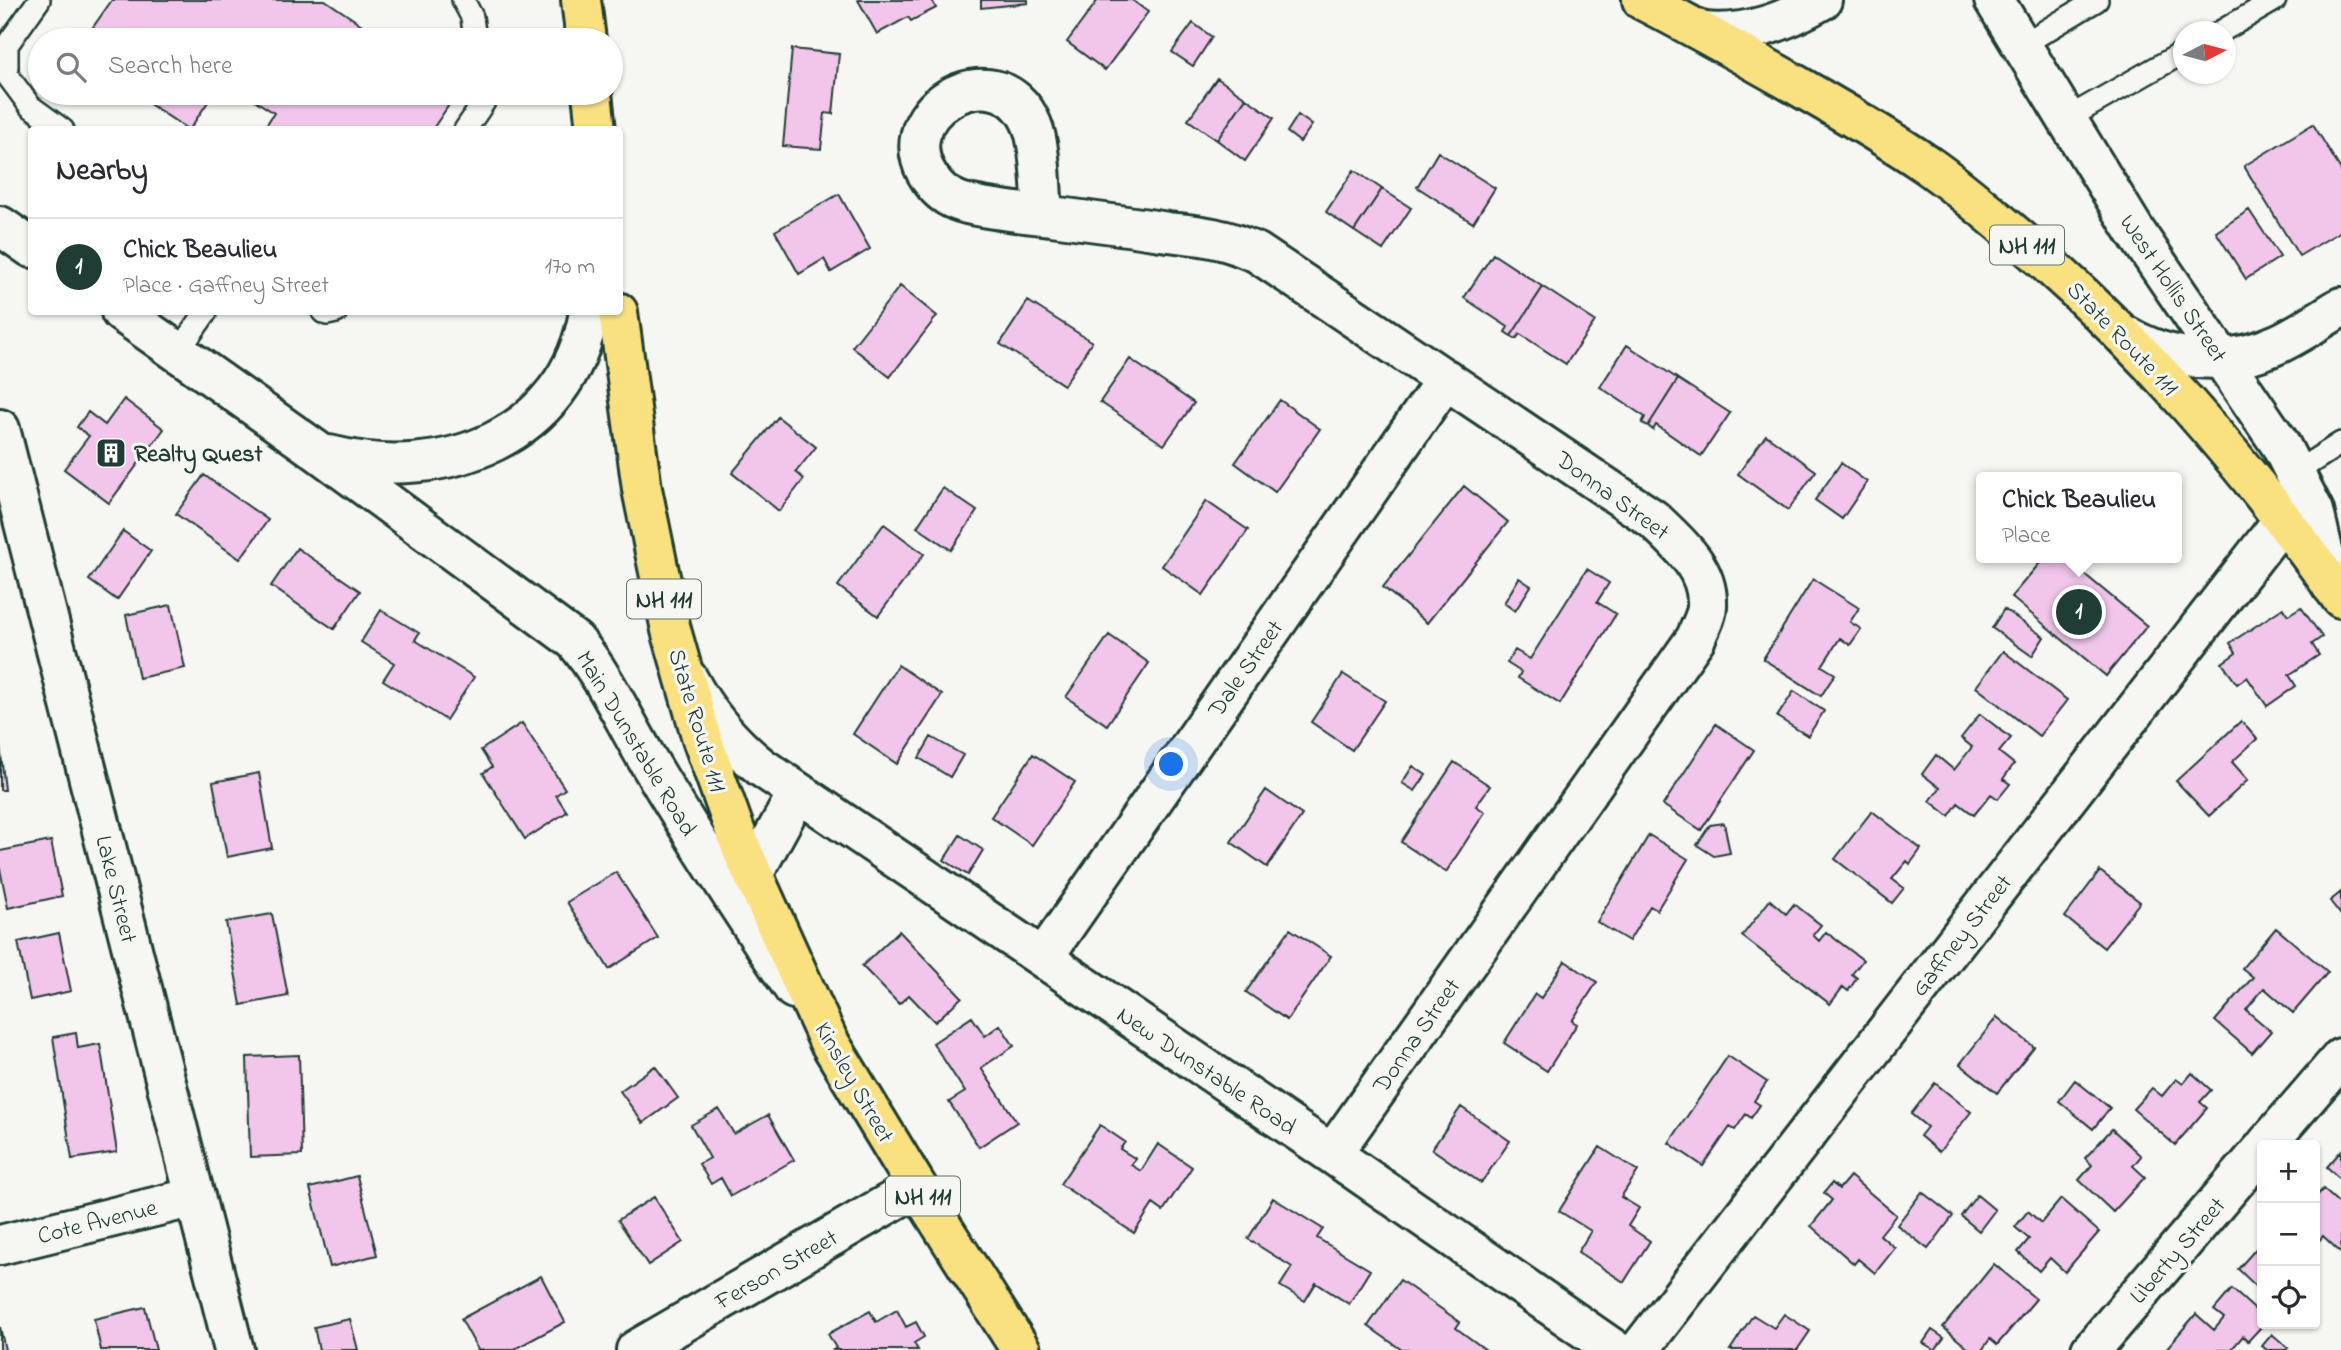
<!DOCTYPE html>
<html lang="en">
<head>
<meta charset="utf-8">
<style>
  :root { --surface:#fff; --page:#f7f7f7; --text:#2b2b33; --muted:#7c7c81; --line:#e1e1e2; --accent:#1f3d34 }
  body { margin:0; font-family:"Indie Flower",sans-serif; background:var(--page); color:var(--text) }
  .controls { position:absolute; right:21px; bottom:21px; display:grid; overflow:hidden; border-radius:7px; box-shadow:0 2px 5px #0004 }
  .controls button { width:63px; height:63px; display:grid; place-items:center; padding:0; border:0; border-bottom:2px solid var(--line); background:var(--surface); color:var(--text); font:35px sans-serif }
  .compass { position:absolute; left:2173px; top:21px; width:63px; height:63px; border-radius:50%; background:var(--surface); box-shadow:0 2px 5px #0004; rotate:84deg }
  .you { position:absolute; left:1172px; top:765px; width:24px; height:24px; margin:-18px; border:5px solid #fff; border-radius:50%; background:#1a73e8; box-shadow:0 0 0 10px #1a73e833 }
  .badge { display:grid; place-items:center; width:46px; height:46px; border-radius:50%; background:var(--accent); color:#fff; font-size:23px; font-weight:700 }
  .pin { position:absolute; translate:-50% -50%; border:4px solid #fff; box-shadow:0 2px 7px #0006 }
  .popup { position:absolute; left:1976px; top:472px; width:206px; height:91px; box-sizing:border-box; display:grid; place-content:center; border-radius:7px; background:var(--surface); filter:drop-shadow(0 2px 5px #0005); font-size:23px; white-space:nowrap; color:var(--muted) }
  .popup b { font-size:26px; color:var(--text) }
  .popup::after { content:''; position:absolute; left:50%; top:100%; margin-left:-14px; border:14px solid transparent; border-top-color:var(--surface) }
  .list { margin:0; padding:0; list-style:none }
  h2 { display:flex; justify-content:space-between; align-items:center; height:91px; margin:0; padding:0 28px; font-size:30px }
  h2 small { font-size:23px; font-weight:400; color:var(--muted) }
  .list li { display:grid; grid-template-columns:46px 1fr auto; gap:21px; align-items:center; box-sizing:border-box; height:98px; padding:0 28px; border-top:2px solid var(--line) }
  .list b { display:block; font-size:26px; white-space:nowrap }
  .list p { margin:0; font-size:23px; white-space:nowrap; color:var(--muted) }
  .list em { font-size:23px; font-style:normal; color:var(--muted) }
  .icon { flex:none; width:38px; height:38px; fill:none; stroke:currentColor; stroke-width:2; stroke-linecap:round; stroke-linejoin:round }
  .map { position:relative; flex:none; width:2341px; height:1350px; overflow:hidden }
  .search { position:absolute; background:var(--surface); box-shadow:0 2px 5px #0004; left:28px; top:28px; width:595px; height:77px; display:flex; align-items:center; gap:18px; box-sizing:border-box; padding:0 24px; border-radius:38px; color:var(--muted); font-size:26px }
  .panel { position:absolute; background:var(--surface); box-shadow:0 2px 5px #0004; left:28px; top:126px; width:595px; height:189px; border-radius:7px }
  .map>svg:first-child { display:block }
</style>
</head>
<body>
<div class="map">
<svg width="2341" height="1350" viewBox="0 0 2341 1350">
  <rect width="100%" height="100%" fill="#f6f6f2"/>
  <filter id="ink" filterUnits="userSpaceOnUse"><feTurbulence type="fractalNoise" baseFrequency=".0143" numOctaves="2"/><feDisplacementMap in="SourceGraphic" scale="14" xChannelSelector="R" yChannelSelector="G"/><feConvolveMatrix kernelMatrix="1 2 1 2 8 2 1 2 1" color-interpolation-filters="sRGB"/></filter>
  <g filter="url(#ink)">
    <path fill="#f2c6eb" stroke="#1f3d34" stroke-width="2" d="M112,0H325L384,40H84Z
      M858,0H932L936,8L911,21L908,17L877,34Z
      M981,0H1028V3L981,8Z
      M1098,0H1132L1148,12L1105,70L1067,42Z
      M1193,23L1212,37L1193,66L1172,52Z
      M792,49L839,54L833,114L825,113L821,149L783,146Z
      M1217,78L1246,98L1217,140L1188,120Z
      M133,93H214L189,130Z
      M244,93H457L432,130H263L274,113Z
      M1246,98L1274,118L1245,161L1217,140Z
      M1298,115L1312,125L1300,142L1287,132Z
      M2313,124L2341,170V231L2299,256L2244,166Z
      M1438,152L1495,188L1473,223L1417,187Z
      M1354,170L1382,189L1354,231L1326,212Z
      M1382,189L1411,208L1383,250L1354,231Z
      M839,194L870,249L831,272L824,259L799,274L775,231Z
      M2249,210L2280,257L2246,279L2216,232Z
      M1493,254L1543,287L1511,336L1505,332L1508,327L1464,298Z
      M900,286L937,316L890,377L852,347Z
      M1543,287L1595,321L1566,364L1520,334L1516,339L1511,336Z
      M1028,301L1092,342L1064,385L1000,344Z
      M1627,345L1678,379L1648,426L1642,423L1645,417L1600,387Z
      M1130,359L1194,403L1164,445L1100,402Z
      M1678,379L1730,413L1701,456L1656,425L1653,430L1648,426Z
      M124,399L164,429L109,503L64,469L89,436L77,427L88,412L105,425Z
      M1280,400L1320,429L1275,492L1235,463Z
      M778,417L816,447L796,472L804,479L779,511L732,473Z
      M1766,435L1816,471L1788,510L1738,474Z
      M1841,463L1867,482L1842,519L1815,500Z
      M204,475L268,520L240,559L176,514Z
      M1464,486L1508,522L1427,623L1383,587Z
      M943,488L977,511L951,550L917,527Z
      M1206,501L1248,530L1203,595L1162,566Z
      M884,524L924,554L878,616L838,586Z
      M123,531L151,551L117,600L89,580Z
      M297,548L360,591L334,629L271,586Z
      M2044,558H2065L2147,626L2106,676L2011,597Z
      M1587,569L1609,583L1597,602L1616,614L1560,704L1518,678L1521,672L1507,663L1515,650L1530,659Z
      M1519,578L1531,586L1515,611L1504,603Z
      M1813,579L1859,608L1850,622L1861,629L1850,645L1840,638L1822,666L1835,674L1821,696L1763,659Z
      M171,605L185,668L139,678L126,615Z
      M2301,607L2322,637L2312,644L2319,655L2289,675L2296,686L2267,706L2247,677L2237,684L2222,663L2236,653L2230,643L2283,608L2288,615Z
      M2004,609L2044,637L2032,656L1992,628Z
      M381,610L419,633L415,640L474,677L446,720L383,680L394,663L361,642Z
      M1109,635L1149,663L1107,725L1066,697Z
      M2003,651L2067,700L2039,736L1976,687Z
      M898,665L942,695L897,764L853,734Z
      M1343,674L1385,701L1352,750L1311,722Z
      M1794,691L1824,711L1808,736L1777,717Z
      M1980,714L2011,738L1999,752L2014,764L2003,779L2010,784L1998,799L1991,794L1974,815L1958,803L1949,816L1930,801L1940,788L1922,774L1936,755L1954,770L1972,747L1961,738Z
      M2241,721L2257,739L2232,762L2248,780L2209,816L2176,781Z
      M522,723L565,789L556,795L567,812L525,839L483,773L492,767L481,750Z
      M1716,724L1754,750L1701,830L1663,805Z
      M931,737L963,755L950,777L919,758Z
      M0,745L5,790H0Z
      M1033,754L1075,782L1032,845L991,817Z
      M1454,762L1490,786L1476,806L1485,812L1446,872L1401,842Z
      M1413,766L1426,775L1415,791L1402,783Z
      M259,773L272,848L227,857L213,782Z
      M1266,790L1302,815L1267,867L1231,842Z
      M1872,811L1921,849L1910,864L1907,861L1892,879L1904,888L1892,903L1835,859Z
      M1724,823L1730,853L1714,856L1697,845L1710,825Z
      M960,835L983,850L968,875L944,860Z
      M1649,835L1688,859L1657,910L1650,906L1629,941L1597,922Z
      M51,841L62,896L8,908L0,869V851Z
      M2100,871L2140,902L2104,948L2065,917Z
      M616,872L658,938L609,969L567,902Z
      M2341,892V915L2330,901Z
      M1770,900L1786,914L1794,904L1821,925L1813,935L1819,941L1826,932L1863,960L1852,974L1857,978L1848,991L1843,987L1830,1004L1742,936Z
      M272,914L288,996L241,1005L226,922Z
      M2276,928L2328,972L2293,1013L2264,988L2246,1010L2271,1031L2252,1053L2215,1021L2253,977L2242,968Z
      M1290,929L1331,956L1287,1020L1246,992Z
      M899,931L962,997L935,1022L909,995L899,1004L862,966Z
      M59,933L71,991L30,1000L18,942Z
      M1565,961L1597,982L1572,1021L1577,1024L1547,1071L1504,1043L1535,994L1541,998Z
      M972,1017L985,1036L1000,1025L1014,1046L981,1068L1017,1122L979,1147L949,1102L965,1092L933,1043Z
      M1997,1017L2034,1047L1997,1093L1960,1064Z
      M76,1033L78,1048L100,1044L117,1152L72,1159L53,1037Z
      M299,1055L302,1155L250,1157L247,1057Z
      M1728,1056L1767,1082L1754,1101L1760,1105L1751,1118L1746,1114L1735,1130L1730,1127L1703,1166L1669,1143Z
      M655,1066L678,1098L643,1123L620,1091Z
      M2192,1073L2211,1090L2200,1102L2207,1108L2175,1145L2133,1109L2152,1088L2162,1096L2176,1079L2183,1084Z
      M2075,1080L2110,1108L2093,1129L2059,1101Z
      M1935,1083L1971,1112L1939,1152L1920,1136L1927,1127L1911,1114Z
      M1461,1107L1510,1141L1481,1183L1432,1149Z
      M719,1109L734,1134L768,1115L794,1160L731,1196L721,1178L711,1184L699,1164L710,1158L691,1125Z
      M1100,1125L1125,1142L1120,1149L1136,1159L1131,1165L1141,1171L1158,1144L1192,1167L1163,1211L1153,1204L1134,1233L1060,1184Z
      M2112,1129L2141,1156L2133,1166L2145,1177L2113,1212L2079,1180L2092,1165L2085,1158Z
      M1600,1147L1638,1171L1621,1197L1639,1208L1628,1226L1650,1241L1624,1282L1578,1252L1591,1231L1559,1211Z
      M2341,1151V1180L2327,1167Z
      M357,1176L377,1255L330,1267L310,1188Z
      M1850,1176L1896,1215L1880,1235L1895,1248L1875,1273L1858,1259L1854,1264L1811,1226L1832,1200L1824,1193L1832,1183L1839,1189Z
      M2323,1189L2341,1205V1253L2323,1236L2315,1245V1198Z
      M1922,1192L1953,1216L1928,1249L1897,1225Z
      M1977,1195L1995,1210L1979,1231L1961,1216Z
      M654,1197L683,1242L648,1265L618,1220Z
      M1273,1198L1323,1229L1317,1238L1370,1270L1349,1304L1316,1283L1305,1301L1280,1286L1292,1267L1248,1239Z
      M2061,1199L2099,1232L2065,1272L2050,1258L2039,1271L2018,1252L2029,1239L2015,1227L2028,1211L2041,1223Z
      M2262,1242V1292L2238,1269Z
      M1994,1264L2036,1299L1997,1345L1990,1339L1982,1350H1970L1943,1327Z
      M541,1276L565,1322L513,1350H478L461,1319Z
      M1400,1280L1460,1322L1456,1328L1486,1350H1402L1368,1326Z
      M2232,1289L2262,1316L2264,1324L2248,1341L2243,1336L2231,1350H2165L2196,1314L2214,1330L2224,1318L2214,1310Z
      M145,1307L156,1350H101L94,1319Z
      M897,1310L906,1327L916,1322L924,1337L914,1343L918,1350H833L836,1348L828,1334L870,1311L876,1322Z
      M1784,1314L1810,1331L1797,1350H1730L1753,1315L1774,1328Z
      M350,1319L358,1350H319L314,1327Z
      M0,1327L5,1350H0Z
      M1932,1330L1944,1338L1935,1350L1923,1343Z
      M2272,1334L2288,1348L2286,1350H2267L2262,1346Z"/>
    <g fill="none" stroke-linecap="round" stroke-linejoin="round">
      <g stroke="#1f3d34" stroke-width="26">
        <path id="service" d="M39,0L7,45V75L30,106L63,130
          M463,0L472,17L475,40
          M2220,32L2275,0
          M2022,45L2097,0
          M2066,119L2184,52
          M465,130L484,102L482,93
          M323,312L327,314L336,312
          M178,352L206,312
          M2296,472L2341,443"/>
      </g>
      <g stroke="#1f3d34" stroke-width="44">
        <path id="minor" d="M1994,0L2135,231L2280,444L2314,511L2331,585
          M1704,32C1747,36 1784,22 1822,0
          M1043,215C1041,191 1041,146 1032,125C999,43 876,116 935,185C943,195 955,201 967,204C994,210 1023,213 1051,216C1090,221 1129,226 1168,232C1185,234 1204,235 1221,240C1232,242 1244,248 1256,252L1653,519C1678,543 1709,568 1707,606C1707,616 1699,629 1696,638L1332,1154
          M2123,334C2171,363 2229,367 2280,343C2301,333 2321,319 2341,307
          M688,679C706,713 731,743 761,767L1332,1154L1615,1350
          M752,876L798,792
          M1043,958L1446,379
          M2266,1145L2341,1058
          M0,1245L195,1197
          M636,1350L917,1187
          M1639,1350L2283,520
          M2091,1350L2262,1150"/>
      </g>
      <g stroke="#1f3d34" stroke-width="44">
        <path id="tertiary" d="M0,226L32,248
          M121,312L320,453L575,641C606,678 625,723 650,764C696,841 744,915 794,989
          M0,429L234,1350
          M329,455C443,484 568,438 589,312"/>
      </g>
      <g stroke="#1f3d34" stroke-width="44">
        <path id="primary" d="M581,0L586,40
          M1642,0C1691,25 1738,52 1786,79C1833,106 1881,133 1926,164C1955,184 1982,207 2009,230C2139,339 2243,461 2341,598
          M592,93L596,130
          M618,312L642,489L671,630L702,739L742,850L828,1040L917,1187L1021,1350"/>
      </g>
      <use href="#service" stroke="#f6f6f2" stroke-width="21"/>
      <use href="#minor" stroke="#f6f6f2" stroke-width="38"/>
      <use href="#tertiary" stroke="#f6f6f2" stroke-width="38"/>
      <use href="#primary" stroke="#fae180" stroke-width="38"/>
    </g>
  </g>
  <defs>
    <g id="building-square" transform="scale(1.575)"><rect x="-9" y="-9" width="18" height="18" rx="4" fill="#1f3d34" stroke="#f6f6f2"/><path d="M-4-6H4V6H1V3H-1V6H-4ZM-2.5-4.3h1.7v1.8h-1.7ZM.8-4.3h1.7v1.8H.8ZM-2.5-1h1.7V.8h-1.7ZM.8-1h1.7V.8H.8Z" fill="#fff"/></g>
  </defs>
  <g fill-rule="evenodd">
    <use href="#building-square" x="111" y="453"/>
  </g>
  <g text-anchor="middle" stroke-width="6" stroke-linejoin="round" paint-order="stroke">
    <g fill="#f6f6f2" stroke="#60746d" stroke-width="2">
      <rect x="1990" y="225.5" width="74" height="39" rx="5"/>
      <rect x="627" y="579.5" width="74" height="39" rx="5"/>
      <rect x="886" y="1176.5" width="74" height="39" rx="5"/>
    </g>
    <g font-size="23" font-weight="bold" fill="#1f3d34">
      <text x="2027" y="253">NH 111</text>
      <text x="664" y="607">NH 111</text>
      <text x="923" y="1204">NH 111</text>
    </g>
    <g font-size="24" fill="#1f3d34" stroke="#f6f6f2">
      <text transform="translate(2174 288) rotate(56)" y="8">West Hollis Street</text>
      <text transform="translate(2123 338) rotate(46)" y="8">State Route 111</text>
      <text transform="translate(1613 495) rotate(36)" y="8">Donna Street</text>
      <text transform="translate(1245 668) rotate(-55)" y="8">Dale Street</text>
      <text transform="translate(698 720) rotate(73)" y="8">State Route 111</text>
      <text transform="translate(637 743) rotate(59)" y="8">Main Dunstable Road</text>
      <text transform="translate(117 889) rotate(76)" y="8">Lake Street</text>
      <text transform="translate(1961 935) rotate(-52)" y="8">Gaffney Street</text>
      <text transform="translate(1416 1035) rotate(-55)" y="8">Donna Street</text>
      <text transform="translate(1207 1070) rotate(34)" y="8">New Dunstable Road</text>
      <text transform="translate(855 1082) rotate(60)" y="8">Kinsley Street</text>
      <text transform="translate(97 1221) rotate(-14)" y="8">Cote Avenue</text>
      <text transform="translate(2177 1250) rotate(-49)" y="8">Liberty Street</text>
      <text transform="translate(776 1269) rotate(-30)" y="8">Ferson Street</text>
    </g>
    <g font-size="24" font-weight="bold" fill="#1f3d34" stroke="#f6f6f2" text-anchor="start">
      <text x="134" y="461">Realty Quest</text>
    </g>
  </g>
</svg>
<div class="controls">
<button>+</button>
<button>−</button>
<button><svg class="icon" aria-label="locate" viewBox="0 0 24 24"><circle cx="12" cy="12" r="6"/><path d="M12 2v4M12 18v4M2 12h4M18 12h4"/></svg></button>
</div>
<svg class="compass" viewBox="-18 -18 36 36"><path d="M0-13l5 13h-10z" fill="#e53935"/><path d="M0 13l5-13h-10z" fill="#7c7c81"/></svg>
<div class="you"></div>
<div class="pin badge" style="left:2079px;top:612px">1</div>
<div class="popup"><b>Chick Beaulieu</b>Place</div>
<div class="search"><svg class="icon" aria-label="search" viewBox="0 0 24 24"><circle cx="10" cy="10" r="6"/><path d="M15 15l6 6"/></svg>Search here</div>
<section class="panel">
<h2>Nearby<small></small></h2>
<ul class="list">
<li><span class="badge">1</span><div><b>Chick Beaulieu</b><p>Place · Gaffney Street</p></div><em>170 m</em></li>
</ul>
</section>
</div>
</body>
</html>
